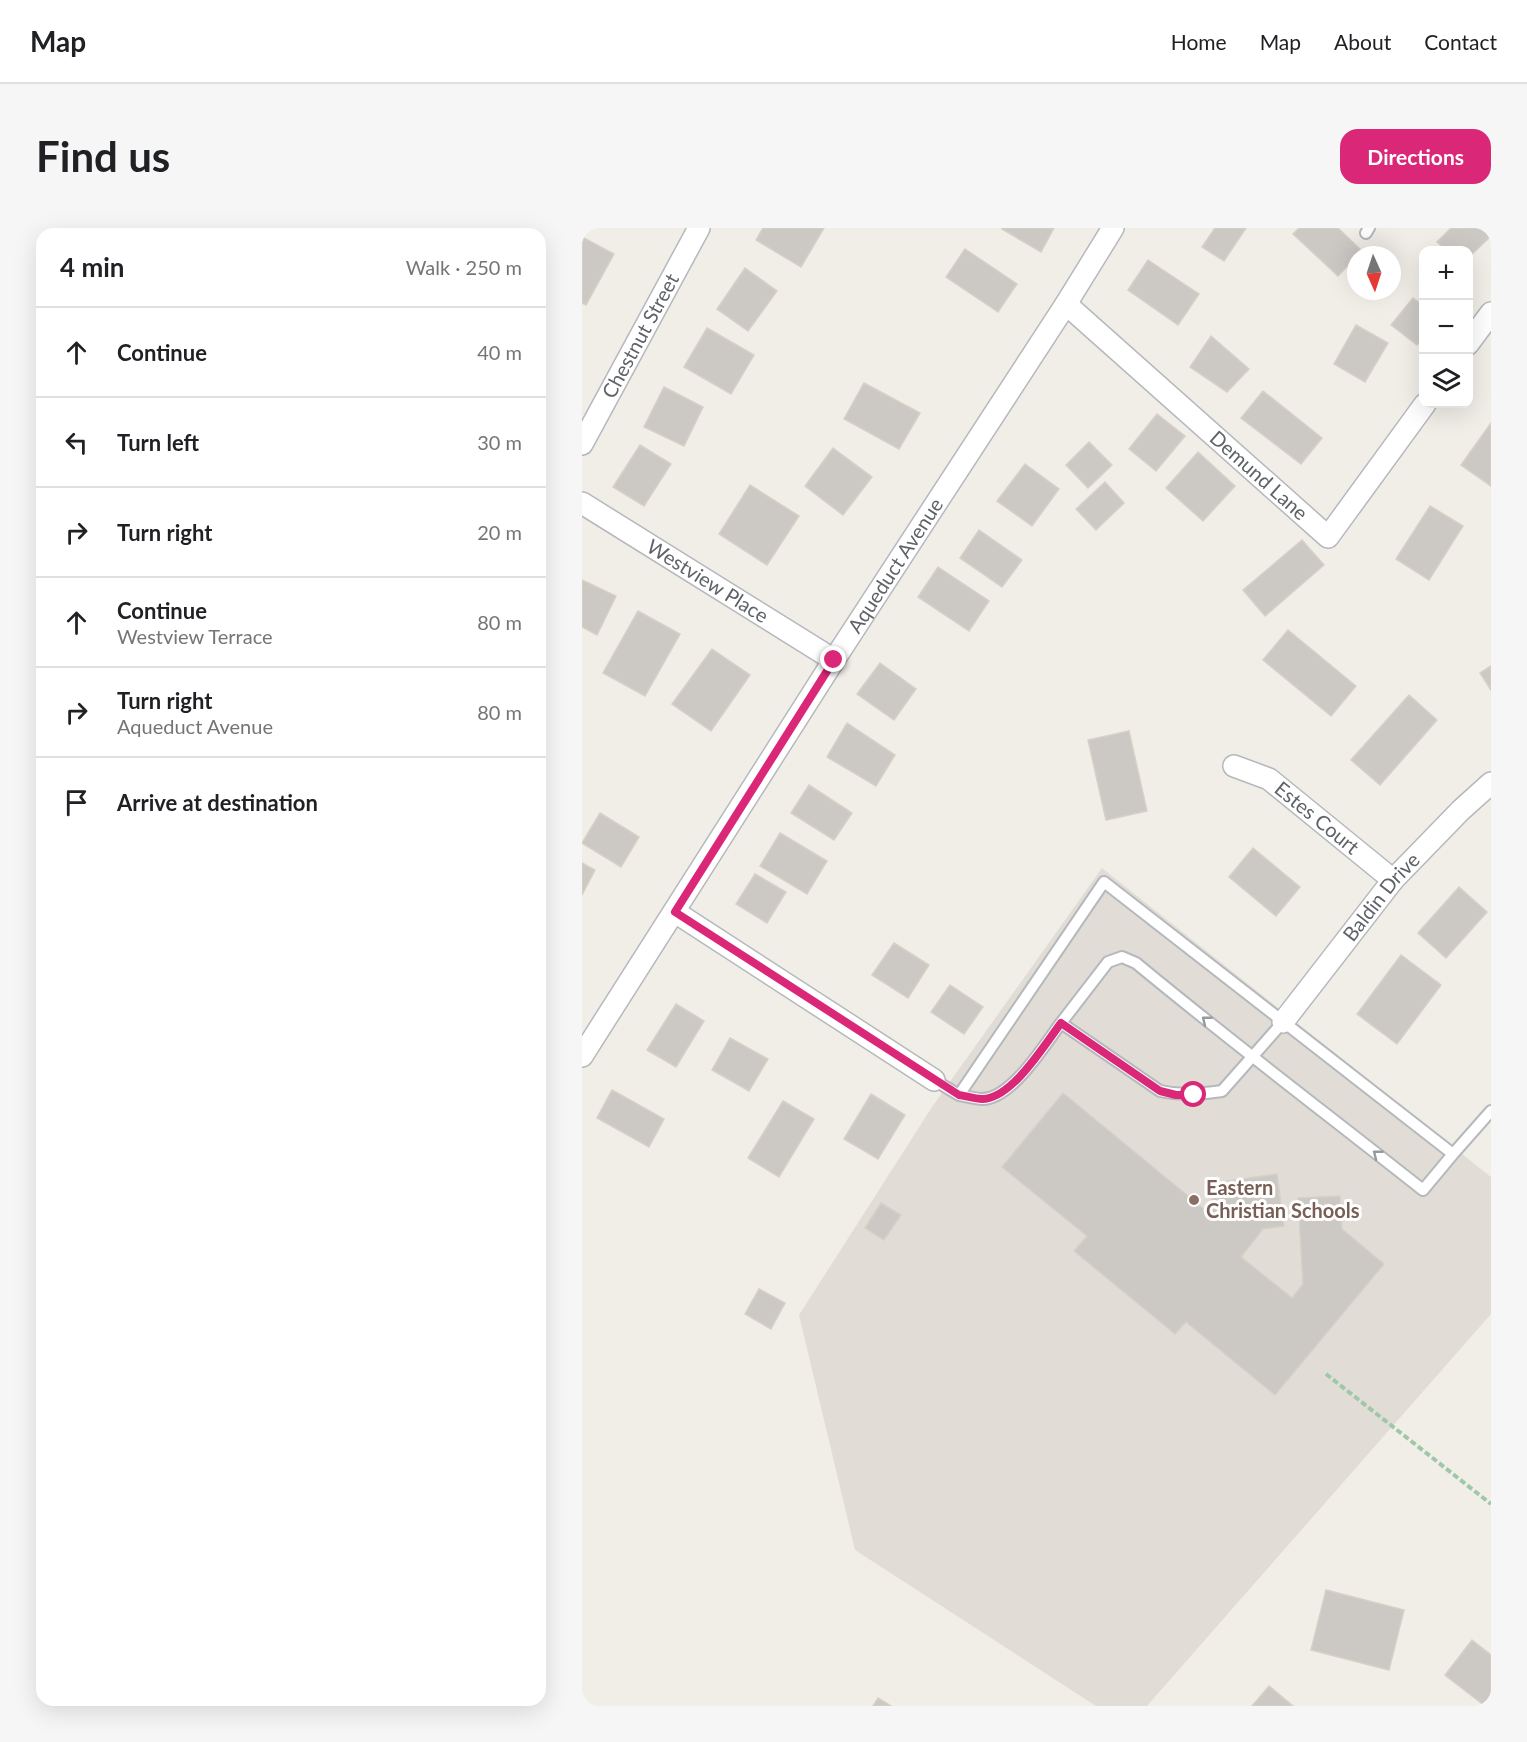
<!DOCTYPE html>
<html lang="en">
<head>
<meta charset="utf-8">
<style>
  :root { --surface:#fff; --page:#f6f6f6; --text:#202124; --muted:#757577; --line:#e0e0e0; --accent:#db2777 }
  body { margin:0; font-family:Lato,sans-serif; background:var(--page); color:var(--text) }
  .controls { position:absolute; right:18px; top:18px; display:grid; overflow:hidden; border-radius:12px; box-shadow:0 6px 24px #0002 }
  .controls button { width:54px; height:54px; display:grid; place-items:center; padding:0; border:0; border-bottom:2px solid var(--line); background:var(--surface); color:var(--text); font:30px sans-serif }
  .compass { position:absolute; left:765px; top:18px; width:54px; height:54px; border-radius:50%; background:var(--surface); box-shadow:0 6px 24px #0002; rotate:177deg }
  .stop { position:absolute; width:18px; height:18px; margin:-14px; border:4px solid #db2777; border-radius:50%; background:#fff }
  .stop.end { background:#db2777; border-color:#fff; box-shadow:0 2px 6px #0008 }
  .list { margin:0; padding:0; list-style:none }
  h2 { display:flex; justify-content:space-between; align-items:center; height:78px; margin:0; padding:0 24px; font-size:26px }
  h2 small { font-size:20px; font-weight:400; color:var(--muted) }
  .list li { display:grid; grid-template-columns:39px 1fr auto; gap:18px; align-items:center; box-sizing:border-box; height:90px; padding:0 24px; border-top:2px solid var(--line) }
  .list b { display:block; font-size:22px; white-space:nowrap }
  .list p { margin:0; font-size:20px; white-space:nowrap; color:var(--muted) }
  .list em { font-size:20px; font-style:normal; color:var(--muted) }
  .icon { flex:none; width:33px; height:33px; fill:none; stroke:currentColor; stroke-width:2; stroke-linecap:round; stroke-linejoin:round }
  .map { position:relative; flex:none; width:909px; height:1478px; overflow:hidden; border-radius:18px }
  header { display:flex; align-items:center; gap:36px; box-sizing:border-box; height:84px; padding:0 30px; background:var(--surface); border-bottom:2px solid var(--line) }
  header strong { font-size:28px }
  nav { display:flex; gap:33px; margin-inline-start:auto; font-size:21px }
  .intro { display:flex; align-items:center; justify-content:space-between; box-sizing:border-box; height:144px; padding:0 36px }
  h1 { margin:0; font-size:42px }
  .button { padding:15px 27px; border-radius:18px; background:var(--accent); color:#fff; font-size:21px; font-weight:700 }
  main { display:flex; gap:36px; padding:0 36px }
  aside { flex:1; background:var(--surface); border-radius:18px; box-shadow:0 6px 24px #0002 }
  .map>svg:first-child { display:block }
</style>
</head>
<body>
<header>
<strong>Map</strong>
<nav><a>Home</a><a>Map</a><a>About</a><a>Contact</a></nav>
</header>
<div class="intro"><h1>Find us</h1><a class="button">Directions</a></div>
<main>
<aside>
<h2>4 min<small>Walk · 250 m</small></h2>
<ul class="list">
<li><svg class="icon" aria-label="ahead" viewBox="0 0 24 24"><path d="M12 20V5M6 11l6-6 6 6"/></svg><div><b>Continue</b></div><em>40 m</em></li>
<li><svg class="icon" aria-label="left" viewBox="0 0 24 24"><path d="M17 20v-9H6M10 6l-5 5 5 5"/></svg><div><b>Turn left</b></div><em>30 m</em></li>
<li><svg class="icon" aria-label="right" viewBox="0 0 24 24"><path d="M7 20v-9h11M14 6l5 5-5 5"/></svg><div><b>Turn right</b></div><em>20 m</em></li>
<li><svg class="icon" aria-label="ahead" viewBox="0 0 24 24"><path d="M12 20V5M6 11l6-6 6 6"/></svg><div><b>Continue</b><p>Westview Terrace</p></div><em>80 m</em></li>
<li><svg class="icon" aria-label="right" viewBox="0 0 24 24"><path d="M7 20v-9h11M14 6l5 5-5 5"/></svg><div><b>Turn right</b><p>Aqueduct Avenue</p></div><em>80 m</em></li>
<li><svg class="icon" aria-label="arrive" viewBox="0 0 24 24"><path d="M6 21V4h12l-3 4 3 4H6"/></svg><div><b>Arrive at destination</b></div></li>
</ul>
</aside>
<div class="map">
<svg width="909" height="1478" viewBox="0 0 909 1478">
  <rect width="100%" height="100%" fill="#f1eee8"/>
  <path fill="#e1ddd6" d="M520,640L909,949V1086L565,1478H514L273,1322L217,1087L350,879Z"/>
  <path fill="#ccc9c5" stroke="#d6d0c6" stroke-width="1.5" d="M181,0H242L219,39L174,12Z
    M420,0H472L459,24L420,1Z
    M633,0H664L642,33L620,19Z
    M717,0H756L780,23L756,48L711,6Z
    M869,0H909V8L886,30V22H864L855,14Z
    M0,9L32,26L4,77L0,75Z
    M383,21L435,56L416,84L364,49Z
    M566,32L617,66L596,97L546,62Z
    M163,40L195,63L166,103L135,81Z
    M831,70L842,78V109L835,117L809,97Z
    M774,97L806,115L783,154L752,136Z
    M125,100L172,127L149,166L102,139Z
    M629,108L667,141L645,164L608,139Z
    M282,155L338,185L317,221L262,191Z
    M82,159L121,179L102,218L62,199Z
    M681,163L740,210L719,236L659,190Z
    M575,186L603,208L574,243L547,221Z
    M909,195V258L879,237Z
    M507,214L530,237L506,260L484,237Z
    M58,217L89,236L62,278L31,259Z
    M251,220L290,249L261,287L223,258Z
    M616,224L653,258L621,293L584,260Z
    M443,236L477,261L450,298L415,273Z
    M523,254L542,275L514,302L494,281Z
    M168,257L217,288L185,337L137,306Z
    M848,278L881,298L847,352L814,331Z
    M397,302L440,332L420,359L378,330Z
    M720,312L742,337L683,388L661,362Z
    M356,339L407,373L387,403L336,369Z
    M0,352L34,368L15,407L0,399Z
    M56,383L98,406L63,468L21,445Z
    M706,402L774,458L749,488L681,432Z
    M130,421L168,447L129,503L90,476Z
    M298,435L334,461L312,492L275,466Z
    M909,438V462L898,445Z
    M827,467L855,492L798,557L769,532Z
    M265,495L313,527L294,558L245,529Z
    M547,503L565,583L524,592L506,512Z
    M227,557L270,585L252,612L209,585Z
    M18,585L57,609L39,639L0,615Z
    M198,605L245,633L225,666L178,638Z
    M671,620L718,659L694,688L647,649Z
    M0,635L13,642L0,667Z
    M173,646L204,664L185,695L154,676Z
    M877,659L905,684L864,730L836,705Z
    M312,715L347,737L326,770L290,747Z
    M819,727L859,757L815,816L775,786Z
    M368,757L401,779L382,806L349,784Z
    M94,776L122,793L94,839L65,822Z
    M148,810L186,831L167,863L130,842Z
    M30,862L82,891L67,919L15,890Z
    M481,865L622,981L646,953L695,946L702,998L681,1001L659,1029L710,1070L721,1056L716,970L758,968L760,1001L802,1036L693,1167L604,1094L593,1106L492,1023L505,1008L420,939Z
    M289,866L323,887L296,931L262,911Z
    M201,873L232,891L197,949L166,930Z
    M299,975L319,987L302,1012L283,1000Z
    M177,1061L203,1075L189,1101L163,1086Z
    M744,1362L822,1382L807,1442L729,1422Z
    M890,1412L909,1427V1471L903,1478L863,1447Z
    M687,1458L711,1478H670Z
    M296,1470L309,1478H291Z"/>
  <g fill="none" stroke-linecap="round" stroke-linejoin="round">
    <g stroke="#b5b8bc" stroke-width="14">
      <path id="lane" d="M784,5L787,0
        M701,794L640,863C618,866 600,868 578,863L479,795L526,734L540,729L554,735C648,813 745,886 841,962L871,926
        M352,852L377,867L522,654L871,926L909,883
        M377,867C384,868 393,871 400,871C430,871 463,816 479,795"/>
    </g>
    <g stroke="#b5b8bc" stroke-width="24">
      <g id="street">
        <path id="s1" d="M484,76L746,309L843,176"/>
        <path d="M886,116L909,85"/>
        <path id="s2" d="M0,216L117,0"/>
        <path id="s3" d="M0,275L252,432"/>
        <path id="s4" d="M652,538L687,551L811,652"/>
        <path d="M93,684L352,852"/>
        <path id="s5" d="M701,794L811,652L879,582L909,555"/>
        <path id="s6" d="M0,828L252,432L484,76L531,0"/>
      </g>
    </g>
    <path stroke="#9fc8a9" stroke-width="4" stroke-dasharray="6 3" stroke-linecap="butt" d="M744,1146L909,1276"/>
    <use href="#lane" stroke="#fff" stroke-width="10"/>
    <use href="#street" stroke="#fff" stroke-width="21"/>
  </g>
  <defs><path id="oneway-chevron" d="M-2-3.5L2.5 0L-2 3.5" fill="none" stroke-width="1.6" stroke-linecap="round" stroke-linejoin="round" transform="scale(1.5)"/></defs>
  <g stroke="#979a9d">
    <use href="#oneway-chevron" transform="translate(624 792) rotate(-141)"/>
    <use href="#oneway-chevron" transform="translate(795 926) rotate(-142)"/>
  </g>
  <g fill="none" stroke-linecap="round" stroke-linejoin="round">
    <path stroke="#db2777" stroke-width="8" d="M252,432L93,684L377,867C384,868 393,871 400,871C430,871 463,816 479,795L578,863L594,867H612"/>
  </g>
  <circle fill="#8d6e63" stroke="#fff" stroke-width="2" cx="612" cy="972" r="6"/>
  <g text-anchor="middle" stroke-width="6" stroke-linejoin="round" paint-order="stroke">
    <g font-size="20" fill="#5f6368" stroke="#fff">
      <text dy="7" stroke="none"><textPath href="#s2" startOffset="123">Chestnut Street</textPath></text>
      <text dy="7" stroke="none"><textPath href="#s1" startOffset="258">Demund Lane</textPath></text>
      <text dy="7" stroke="none"><textPath href="#s6" startOffset="582">Aqueduct Avenue</textPath></text>
      <text dy="7" stroke="none"><textPath href="#s3" startOffset="148">Westview Place</textPath></text>
      <text dy="7" stroke="none"><textPath href="#s4" startOffset="99">Estes Court</textPath></text>
      <text dy="7" stroke="none"><textPath href="#s5" startOffset="159">Baldin Drive</textPath></text>
    </g>
    <g font-size="20" font-weight="bold" fill="#785e54" stroke="#fff" text-anchor="start">
      <text x="624" y="967">Eastern<tspan x="624" dy="23">Christian Schools</tspan></text>
    </g>
  </g>
</svg>
<div class="controls">
<button>+</button>
<button>−</button>
<button><svg class="icon" aria-label="layers" viewBox="0 0 24 24"><path d="M12 4l9 5-9 5-9-5zM3 14l9 5 9-5"/></svg></button>
</div>
<svg class="compass" viewBox="-18 -18 36 36"><path d="M0-13l5 13h-10z" fill="#e53935"/><path d="M0 13l5-13h-10z" fill="#757577"/></svg>
<div class="stop" style="left:612px;top:867px"></div>
<div class="stop end" style="left:252px;top:432px"></div>
</div>
</main>
</body>
</html>
